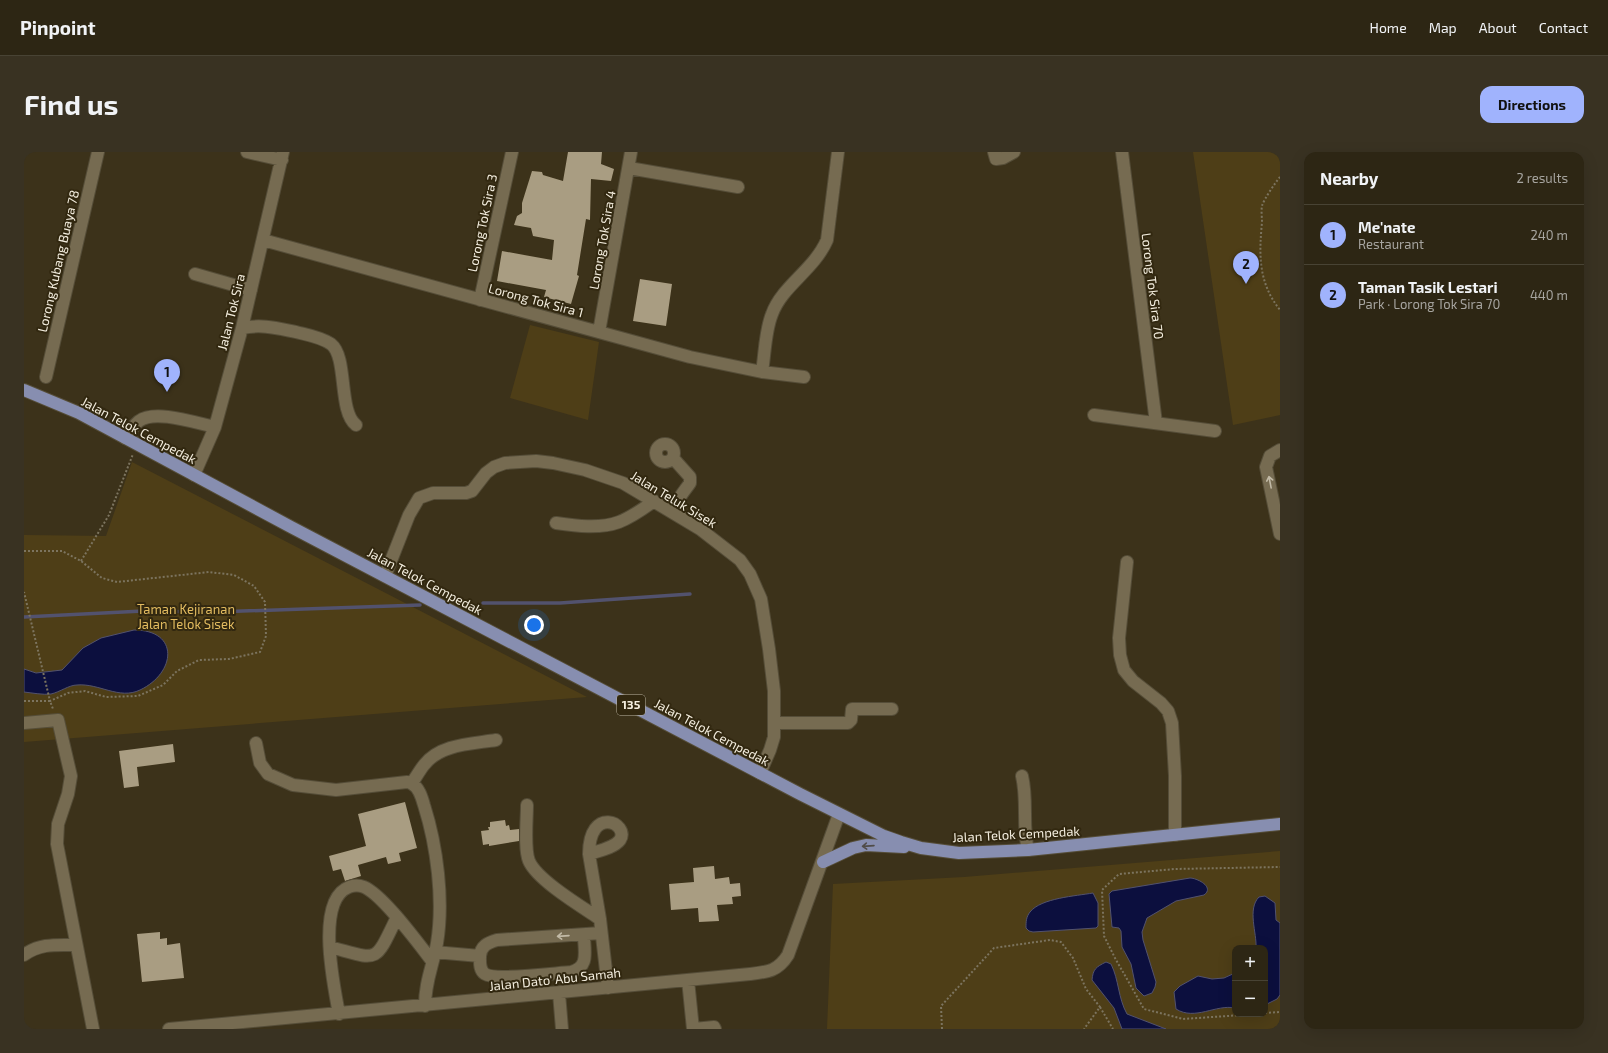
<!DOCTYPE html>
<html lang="en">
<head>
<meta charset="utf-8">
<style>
  :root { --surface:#2d2614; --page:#393222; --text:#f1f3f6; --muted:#a7a5a0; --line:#484334; --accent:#a0b3fd }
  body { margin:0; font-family:"Exo 2",sans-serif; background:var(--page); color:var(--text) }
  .controls { position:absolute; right:12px; bottom:12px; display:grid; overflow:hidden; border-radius:8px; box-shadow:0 4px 16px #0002 }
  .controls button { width:36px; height:36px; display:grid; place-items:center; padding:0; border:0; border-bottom:1px solid var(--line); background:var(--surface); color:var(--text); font:20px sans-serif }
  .you { position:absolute; left:510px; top:473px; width:14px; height:14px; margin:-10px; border:3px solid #fff; border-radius:50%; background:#1a73e8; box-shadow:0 0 0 6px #1a73e833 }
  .badge { display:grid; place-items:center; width:26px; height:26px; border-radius:50%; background:var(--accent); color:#111; font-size:13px; font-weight:700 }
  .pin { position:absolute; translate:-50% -33px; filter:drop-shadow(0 1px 2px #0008) }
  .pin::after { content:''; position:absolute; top:21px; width:14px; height:12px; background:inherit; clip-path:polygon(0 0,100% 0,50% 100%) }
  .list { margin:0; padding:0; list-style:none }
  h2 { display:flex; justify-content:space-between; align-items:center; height:52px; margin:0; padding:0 16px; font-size:17px }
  h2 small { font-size:13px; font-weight:400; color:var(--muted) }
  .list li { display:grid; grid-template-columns:26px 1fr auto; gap:12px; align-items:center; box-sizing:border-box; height:60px; padding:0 16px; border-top:1px solid var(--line) }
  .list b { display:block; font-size:15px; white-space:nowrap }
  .list p { margin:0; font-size:13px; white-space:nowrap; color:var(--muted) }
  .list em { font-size:13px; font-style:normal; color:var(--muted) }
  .map { position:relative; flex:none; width:1256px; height:877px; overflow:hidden; border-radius:12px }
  header { display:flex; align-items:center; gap:24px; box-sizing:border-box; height:56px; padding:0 20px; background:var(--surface); border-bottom:1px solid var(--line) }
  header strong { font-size:19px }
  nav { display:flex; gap:22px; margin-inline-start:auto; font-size:14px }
  .intro { display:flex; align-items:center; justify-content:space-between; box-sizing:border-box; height:96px; padding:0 24px }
  h1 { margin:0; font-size:28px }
  .button { padding:10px 18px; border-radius:12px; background:var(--accent); color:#111; font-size:14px; font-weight:700 }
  main { display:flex; gap:24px; padding:0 24px }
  aside { flex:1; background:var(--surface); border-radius:12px; box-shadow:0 4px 16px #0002 }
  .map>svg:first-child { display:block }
</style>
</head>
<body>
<header>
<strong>Pinpoint</strong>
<nav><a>Home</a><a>Map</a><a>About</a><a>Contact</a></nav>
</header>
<div class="intro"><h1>Find us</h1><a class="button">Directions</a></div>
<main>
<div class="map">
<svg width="1256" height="877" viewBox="0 0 1256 877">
  <rect width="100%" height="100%" fill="#3c321a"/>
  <path fill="#4e3e17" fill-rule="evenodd" d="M1169,0H1256V263L1209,273Z
    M506,173L575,190L564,268L486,246Z
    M108,310L563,545L0,590V383L82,384Z
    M1256,699V877H803L809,732L940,725ZM1211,796H1241V862H1211Z"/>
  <path fill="#0c0f3e" stroke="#52526e" d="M110,478C156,478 152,521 116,538C95,548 75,531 53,533C45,533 36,540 27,542C19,543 9,541 0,540V517L12,521L38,518L59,496L77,486Z
    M1166,726C1173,726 1191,735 1180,743L1152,749L1123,766L1118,780L1119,788L1132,830L1131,835L1128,841L1120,844L1112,836L1107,812L1098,795L1097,779L1095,776L1088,775L1085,742L1088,739Z
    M1069,741L1074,751V774L1072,776L1009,780L1005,779L1002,776C1002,770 1002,765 1006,760C1017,746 1052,744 1069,741Z
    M1241,744L1251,751L1252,768L1256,771V843L1253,847L1241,853V796H1232C1233,781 1223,757 1235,745Z
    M1082,810L1087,812C1095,828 1094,846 1103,862L1142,877H1098L1090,856L1068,828C1069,817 1072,815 1082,810Z
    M1211,821V856C1192,852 1171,869 1152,857L1150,840L1156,834L1174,824L1188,827L1200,826Z"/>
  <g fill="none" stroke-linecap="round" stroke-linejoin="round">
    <path stroke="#52526e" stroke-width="3.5" d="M459,451H536L666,442
      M0,465L119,459L191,460L396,453"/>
  </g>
  <path fill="#a99d82" d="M544,0H578L577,12L590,17L587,29L567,27L566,68L562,67L553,123L555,124L547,152L520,145L522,138L473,129L478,99L528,108L530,88L509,84L507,76L490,73L493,64L498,61V51L508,19L518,20L519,23L539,29Z
    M616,127L648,132L642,174L609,169Z
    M149,592L151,610L113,615L115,634L100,636L95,599Z
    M381,650L393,696L375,701L377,709L364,712L362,705L334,713L337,724L321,729L317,717L309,719L305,704L342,694L334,662Z
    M481,668L482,674L485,673L486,678L495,677V689L465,694V692L459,693L457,679L465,678L464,675H466V670Z
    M690,714L691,727L705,725L706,732L716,731L717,744L708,745L709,752L693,753L695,769L675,770L674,756L647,758L645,732L670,730L669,716Z
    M136,780V787L143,786V793L156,791L160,826L118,830L113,782Z"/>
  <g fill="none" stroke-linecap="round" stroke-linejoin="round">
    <g stroke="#554d38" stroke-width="14">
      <path id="minor" d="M223,0L258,8
        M970,0L972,7L979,6L990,0
        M1098,0L1132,271
        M605,16L714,35
        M239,88L666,205L738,220L780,225
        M171,122L227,138
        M456,148L488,0
        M218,176C238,172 252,176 272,180C284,183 297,185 307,192C324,205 314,259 332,273
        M575,180L607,0
        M738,220C741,201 741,179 748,162C758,134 790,118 803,88L814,0
        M22,225L74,0
        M1070,263L1191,279
        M101,286C105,280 109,274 115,269C131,257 172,271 191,275
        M632 301a9 9 0 1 1 18 0a9 9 0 1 1-18 0Z
        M1256,298L1246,304L1242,315L1256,382
        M649,306L666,325V331C658,343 648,350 657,364
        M170,323L191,275L218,176L259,0
        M532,371C552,374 576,377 595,370C608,365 619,357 630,349
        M1103,410L1095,486L1096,503L1100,518L1109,529L1137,551L1144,559L1148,571L1151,624V683
        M361,424L385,363L395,346L409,341H442L448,339L462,321L470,315L481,311L512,309L529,311L561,318L599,331L676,377L716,408L726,422L737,447L745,497L750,539V585L746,598L736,621
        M0,571L34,568L47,624L44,642L34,672L33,692L69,877
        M750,571H824L827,568L828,557H868
        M232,591L236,611L244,622L269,633L312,638L383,630C383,630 388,631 388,632C395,635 398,646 400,653C413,694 420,748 413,791C409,814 401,829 401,854
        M998,624C1004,649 998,674 1004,698
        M388,631C392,625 396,618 400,613C416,592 448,592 472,588
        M503,653C503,667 500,697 505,709C513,728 558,755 576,767
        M565,702C574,699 590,696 596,688C606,671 565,653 565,702L576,767L584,836
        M306,795C355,808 350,813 373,765
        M410,800L456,804C457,794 463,791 473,788L577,781
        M0,803C16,791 33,793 52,793
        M456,804C456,810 455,818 461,822C472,829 531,821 547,820C566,815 560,799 560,783
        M664,828L669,877
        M535,841L538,877
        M315,862C310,834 291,748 325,735C330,733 335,733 340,735C359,743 394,791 408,809
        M145,877L726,822C744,820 754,819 764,803L815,662
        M670,877L690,875L691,877"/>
    </g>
    <g stroke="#554d38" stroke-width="14">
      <path id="major" d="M0,238L55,261L267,375L776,642L860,684L877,690L897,696L935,701L1004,698L1256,672
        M799,710L829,696L842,693L880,695"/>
    </g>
    <path stroke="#7c745f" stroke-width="2" stroke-dasharray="2 2" stroke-linecap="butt" d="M1256,25C1251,31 1240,47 1238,54C1237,59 1238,65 1238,70C1235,103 1234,130 1256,158
      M0,399H38L57,409L78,426L93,430L185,420L210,423L230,434L241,450L242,484L236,500L205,507L175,508L153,519L139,533L114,544L82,545L61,539L44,541L26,549L0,440
      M57,409L85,363L109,302
      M0,549H26L29,557
      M1076,855L1089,877
      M1241,861L1256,860
      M1233,862L1159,867L1120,857L1091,806L1080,784L1078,738L1095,722L1151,717L1256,715
      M918,877L917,854L970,796L1026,788L1037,790L1049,806L1062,837L1076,855L1060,877"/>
    <use href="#minor" stroke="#766b51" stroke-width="12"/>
    <use href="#major" stroke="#878eb0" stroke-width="12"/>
  </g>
  <defs><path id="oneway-shaft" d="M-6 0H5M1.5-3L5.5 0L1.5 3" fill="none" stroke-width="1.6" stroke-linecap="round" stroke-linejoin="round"/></defs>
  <g stroke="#c2baa6">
    <use href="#oneway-shaft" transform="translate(1246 330) rotate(-101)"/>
    <use href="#oneway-shaft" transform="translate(539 784) rotate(176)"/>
  </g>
  <use stroke="#504c48" href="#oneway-shaft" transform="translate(844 694) rotate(176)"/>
  <g text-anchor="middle" stroke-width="4" stroke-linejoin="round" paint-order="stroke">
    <rect fill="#322810" stroke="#bab3a1" stroke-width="1" x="593" y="543" width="28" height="20" rx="3"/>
    <g font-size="12" font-weight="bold" fill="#f4eedf">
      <text x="607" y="557">135</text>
    </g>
    <g font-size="13" fill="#f4eedf" stroke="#322810">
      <text transform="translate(458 71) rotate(-78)" y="5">Lorong Tok Sira 3</text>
      <text transform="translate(578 88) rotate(-80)" y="5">Lorong Tok Sira 4</text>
      <text transform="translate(34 109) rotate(-77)" y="5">Lorong Kubang Buaya 78</text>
      <text transform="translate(1129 134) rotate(83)" y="5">Lorong Tok Sira 70</text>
      <text transform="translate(512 148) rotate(15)" y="5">Lorong Tok Sira 1</text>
      <text transform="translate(207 160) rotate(-76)" y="5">Jalan Tok Sira</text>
      <text transform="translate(115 278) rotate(28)" y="5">Jalan Telok Cempedak</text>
      <text transform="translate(650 347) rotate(31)" y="5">Jalan Teluk Sisek</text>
      <text transform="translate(401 429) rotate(28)" y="5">Jalan Telok Cempedak</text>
      <text transform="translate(688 580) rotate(28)" y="5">Jalan Telok Cempedak</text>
      <text transform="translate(992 682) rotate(-3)" y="5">Jalan Telok Cempedak</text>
      <text transform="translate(531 827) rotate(-6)" y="5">Jalan Dato' Abu Samah</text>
    </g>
    <g font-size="13" fill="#e3bc60" stroke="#322810">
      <text x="162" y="462">Taman Kejiranan<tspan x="162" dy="15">Jalan Telok Sisek</tspan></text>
    </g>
  </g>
</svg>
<div class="controls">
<button>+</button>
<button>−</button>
</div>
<div class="you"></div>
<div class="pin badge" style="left:143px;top:240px">1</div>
<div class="pin badge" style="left:1222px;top:132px">2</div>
</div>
<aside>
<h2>Nearby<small>2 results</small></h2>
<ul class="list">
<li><span class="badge">1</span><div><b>Me'nate</b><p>Restaurant</p></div><em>240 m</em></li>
<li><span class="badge">2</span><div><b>Taman Tasik Lestari</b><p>Park · Lorong Tok Sira 70</p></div><em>440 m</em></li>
</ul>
</aside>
</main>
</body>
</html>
